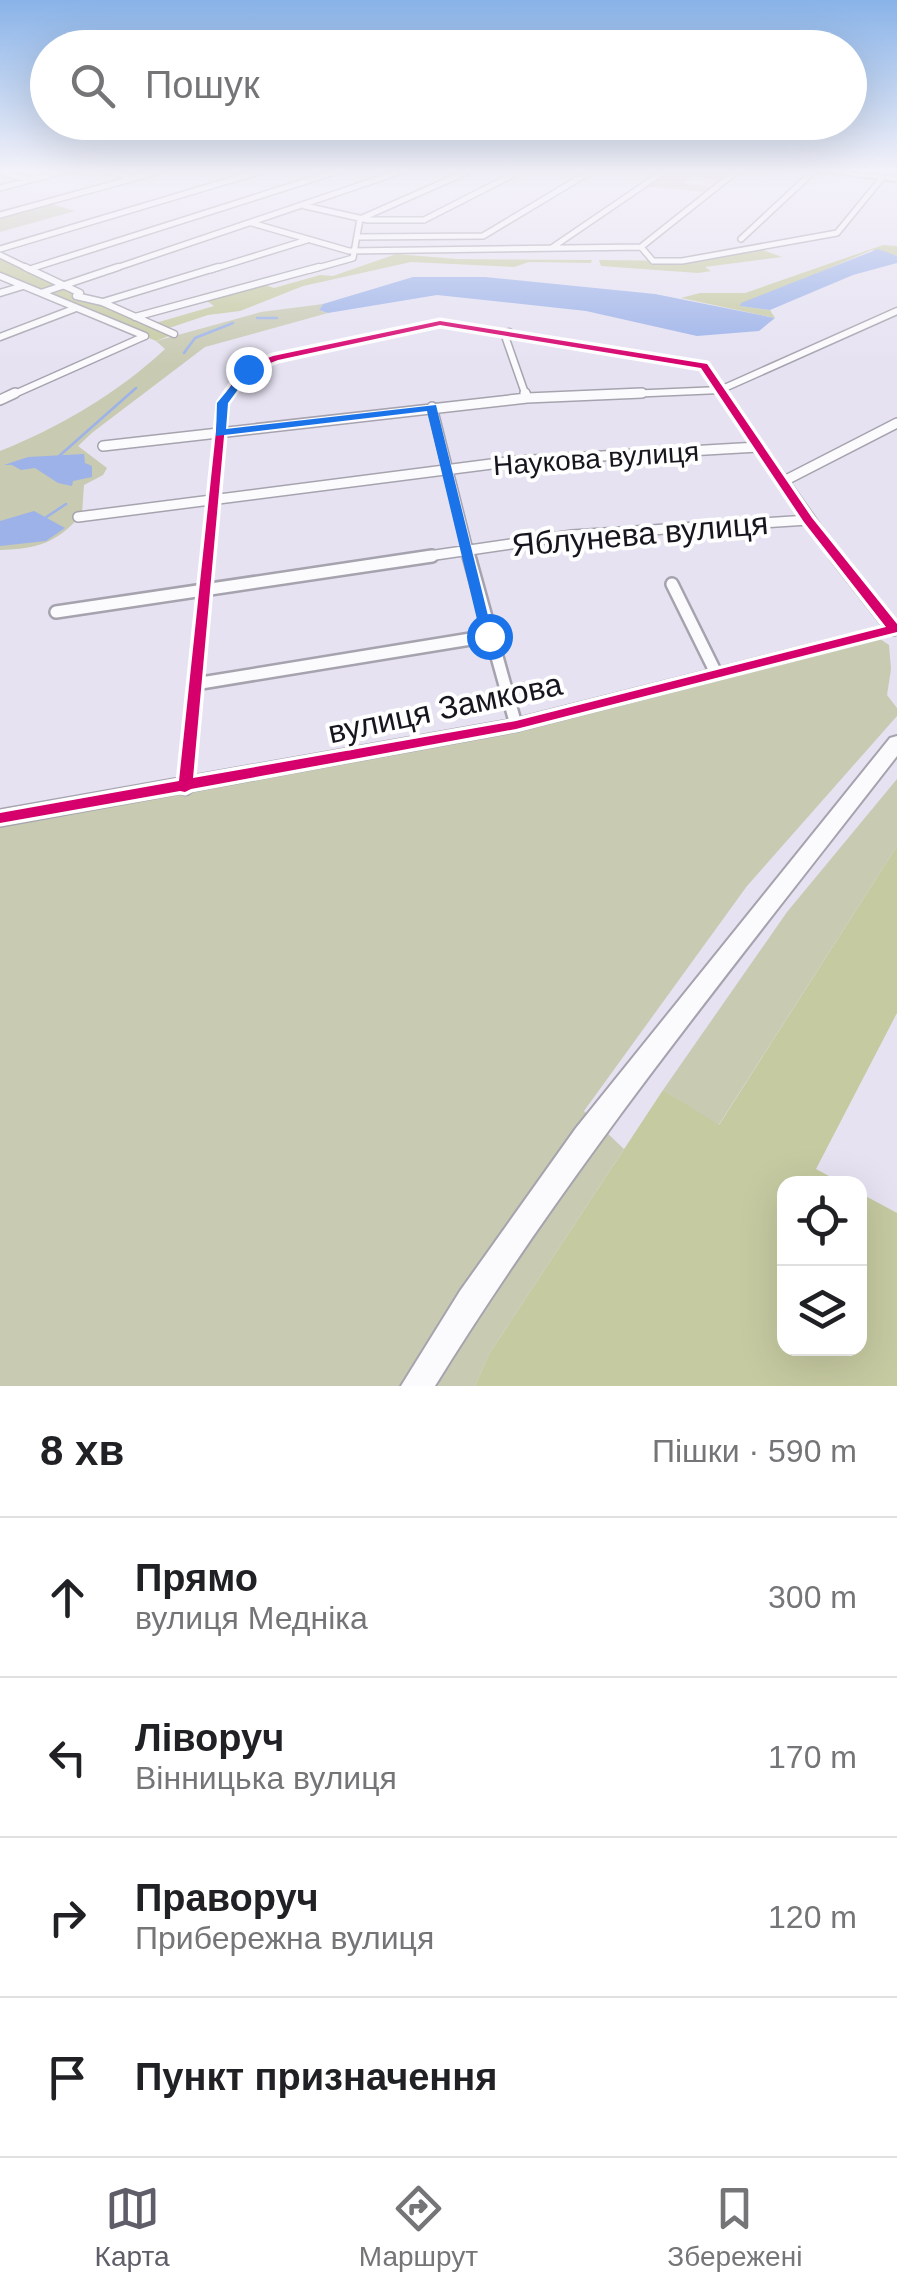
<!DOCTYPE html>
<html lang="uk">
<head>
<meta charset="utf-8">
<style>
  :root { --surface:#fff; --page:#f6f6f6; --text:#202124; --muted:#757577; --line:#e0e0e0; --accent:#5f5d68 }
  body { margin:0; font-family:Arial,sans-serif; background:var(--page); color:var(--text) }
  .controls { position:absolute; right:30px; bottom:30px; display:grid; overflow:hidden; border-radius:20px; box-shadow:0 10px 40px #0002 }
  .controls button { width:90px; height:90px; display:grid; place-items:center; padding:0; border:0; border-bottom:2px solid var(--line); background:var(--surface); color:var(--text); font:50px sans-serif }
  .stop { position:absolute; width:30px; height:30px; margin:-22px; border:8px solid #1a73e8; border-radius:50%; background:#fff }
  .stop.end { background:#1a73e8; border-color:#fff; box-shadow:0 2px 10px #0008 }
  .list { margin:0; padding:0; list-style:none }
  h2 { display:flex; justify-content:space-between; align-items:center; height:130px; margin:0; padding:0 40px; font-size:42px }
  h2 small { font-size:32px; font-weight:400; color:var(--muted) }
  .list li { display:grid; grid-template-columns:65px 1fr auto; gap:30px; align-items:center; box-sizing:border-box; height:160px; padding:0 40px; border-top:2px solid var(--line) }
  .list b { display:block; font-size:38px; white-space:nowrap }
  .list p { margin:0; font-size:32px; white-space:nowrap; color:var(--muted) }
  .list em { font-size:32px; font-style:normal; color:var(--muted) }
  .icon { flex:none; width:55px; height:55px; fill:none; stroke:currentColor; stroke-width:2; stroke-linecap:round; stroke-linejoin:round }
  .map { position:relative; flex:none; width:897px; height:1386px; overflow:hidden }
  .search { position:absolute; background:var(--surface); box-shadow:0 10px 40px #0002; left:30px; right:30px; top:30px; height:110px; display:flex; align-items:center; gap:25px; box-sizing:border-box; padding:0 35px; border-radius:55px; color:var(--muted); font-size:38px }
  .sheet { height:770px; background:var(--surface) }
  nav { display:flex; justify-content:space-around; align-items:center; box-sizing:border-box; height:140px; border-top:2px solid var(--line); background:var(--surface); font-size:28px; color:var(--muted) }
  nav a { display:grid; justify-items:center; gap:5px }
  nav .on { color:var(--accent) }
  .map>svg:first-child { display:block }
</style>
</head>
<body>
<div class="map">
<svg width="897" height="1386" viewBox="0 0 897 1386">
  <rect width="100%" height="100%" fill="#e6e2f2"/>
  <path fill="#c8cab2" d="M666,170H738L726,180L693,176L683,183L712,188L707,192L643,186Z
    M45,202L75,211L0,232V215Z
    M323,304L319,310L328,313L205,347L93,432L78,446L107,468L103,475L84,485L82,514C57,543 38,549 0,550V451C60,427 118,393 165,349L156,341L261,312Z
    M873,634L889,645L891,669L887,695L897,708V716L747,886L584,1111L624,1149L489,1354L475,1386H0V818L516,725Z
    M897,779V846L718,1126L663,1090L787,912Z"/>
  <path fill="#c6caa1" d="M883,245L897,246V256L872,250L741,306L770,310L775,318L681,298L700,293H745Z
    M763,250L782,257L705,267L711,271L698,273L601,266L599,260L688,261Z
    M396,254L457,259L592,260L591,263L529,262L514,267L411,262L303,286L240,311L208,315L166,329L174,334L156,341L0,276V255L80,293L77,296L152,324L214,306L203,298L259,283L274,288L320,275L333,276Z
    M897,846V1013L816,1169L842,1183L784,1184V1348H860V1193L897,1213V1386H475L489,1354L663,1090L719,1125Z"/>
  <path fill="#9cb2e9" d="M878,249L897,256V263L853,275L770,310L740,306L741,303Z
    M485,277L655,294L775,318L759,331L697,336L586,311L437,295L328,313L319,310L323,304L413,277Z
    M84,454L85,463L92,466V477L73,481L72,486L58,483L35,468L21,470L12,465H4L28,457Z
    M34,511L65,528L46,541L0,546V521Z"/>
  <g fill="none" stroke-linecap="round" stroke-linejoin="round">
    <path stroke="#9cb2e9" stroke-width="2.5" d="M257,318H277
      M184,353L195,338L233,323
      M58,457L136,388
      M45,518L66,504"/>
    <g stroke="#a6a3ae" stroke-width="8">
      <path id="street-far4" d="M104,170L131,177
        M889,170L897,171
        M0,172L26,179
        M0,188L68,170
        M305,206L368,220H424L522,170
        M0,215L164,170
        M252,223L349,251L641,247L738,170
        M357,237L483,236L593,170
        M741,239L815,170
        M553,247L666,170
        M641,247L653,261H682L837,233L882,178
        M0,249L265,170
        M0,255L31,270
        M33,268L341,170
        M110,270L405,170
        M210,270L307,240
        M310,270L353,258L360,219L471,170"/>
    </g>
    <g stroke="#a6a3ae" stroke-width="9">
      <path id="street-far3" d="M25,267L80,293L76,296L102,302L174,334
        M0,276L145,336
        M0,293L23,286
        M41,293L118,267
        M103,302L218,267
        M135,317L319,267
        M509,332L505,336L526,396
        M0,337L76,308
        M10,396L145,336
        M228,396L247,369L276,358L440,323L704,366L724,396
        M581,396L720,390L897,311"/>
    </g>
    <g stroke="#a6a3ae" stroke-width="12">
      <path id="street-far2" d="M525,393L527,398
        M722,393L838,558
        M0,400L15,393
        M432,407L470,558
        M103,446L527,398L642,393
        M782,482L897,423
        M78,517L515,461L758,447
        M208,558L223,403L230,393
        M415,558L572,535L808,520"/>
    </g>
    <g stroke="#a6a3ae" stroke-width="16">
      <path id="street-far1" d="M469,556L516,725
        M836,556L893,629
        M672,584L716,673
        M56,612L432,556
        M195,684L489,636
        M187,768L208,556"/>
    </g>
    <g stroke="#a6a3ae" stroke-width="19">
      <path id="street" d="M185,787L187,766"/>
    </g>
    <g stroke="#a6a3ae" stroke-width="4">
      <path id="secondary" d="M822,170L897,177V181L825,172Z
        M897,623V633L516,731L0,826V810L516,719Z
        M897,736V756C737,962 572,1164 435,1386H401L460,1291L576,1128L890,738Z"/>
    </g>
    <use href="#street-far4" stroke="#fbfbfd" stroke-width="5"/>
    <use href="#street-far3" stroke="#fbfbfd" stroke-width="6"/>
    <use href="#street-far2" stroke="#fbfbfd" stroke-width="9"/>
    <use href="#street-far1" stroke="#fbfbfd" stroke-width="11"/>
    <use href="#street" stroke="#fbfbfd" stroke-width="14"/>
    <use href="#secondary" fill="#fbfbfd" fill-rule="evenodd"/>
    <g stroke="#fff" stroke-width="7">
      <path id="cycleway" d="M440,321L707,364L812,518L897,624V632L516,729L191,789L185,792L180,791L0,823V813L179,781L219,403L244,367L273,356ZM440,325L701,368L804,522L886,627L516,721L193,778L227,403L250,371L278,360Z"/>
    </g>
    <use href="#cycleway" fill="#d6006c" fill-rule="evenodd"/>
  </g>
  <linearGradient id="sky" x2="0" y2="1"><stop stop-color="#89b3e8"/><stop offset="0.47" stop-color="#f4f2f9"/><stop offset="1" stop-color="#f4f2f9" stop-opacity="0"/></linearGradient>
  <rect width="897" height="365" fill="url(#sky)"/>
  <path fill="#1a73e8" d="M248,366L253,369L228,403L226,429L436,405L494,640L481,636L427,411L216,436L217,403Z"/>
  <g text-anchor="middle" stroke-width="8" stroke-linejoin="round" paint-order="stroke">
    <g font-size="28" fill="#17151e" stroke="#fff">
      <text transform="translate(596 458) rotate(-4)" y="10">Наукова вулиця</text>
    </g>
    <g font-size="32" fill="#17151e" stroke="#fff">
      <text transform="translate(640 534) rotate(-5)" y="11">Яблунева вулиця</text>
      <text transform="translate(445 708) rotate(-12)" y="11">вулиця Замкова</text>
    </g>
  </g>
</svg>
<div class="controls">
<button><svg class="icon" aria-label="locate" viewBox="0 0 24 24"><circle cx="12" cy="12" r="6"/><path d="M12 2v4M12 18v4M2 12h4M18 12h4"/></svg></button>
<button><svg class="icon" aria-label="layers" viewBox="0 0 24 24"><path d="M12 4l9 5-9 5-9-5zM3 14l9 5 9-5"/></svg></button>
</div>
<div class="stop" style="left:489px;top:636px"></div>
<div class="stop end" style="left:248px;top:369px"></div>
<div class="search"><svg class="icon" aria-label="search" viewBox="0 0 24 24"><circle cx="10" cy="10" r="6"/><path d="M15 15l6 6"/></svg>Пошук</div>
</div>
<section class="sheet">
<h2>8 хв<small>Пішки · 590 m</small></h2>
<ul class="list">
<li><svg class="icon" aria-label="ahead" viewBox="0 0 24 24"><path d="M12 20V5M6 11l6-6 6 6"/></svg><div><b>Прямо</b><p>вулиця Медніка</p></div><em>300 m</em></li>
<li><svg class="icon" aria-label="left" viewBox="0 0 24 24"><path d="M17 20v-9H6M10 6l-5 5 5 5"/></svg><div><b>Ліворуч</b><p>Вінницька вулиця</p></div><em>170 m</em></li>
<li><svg class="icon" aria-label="right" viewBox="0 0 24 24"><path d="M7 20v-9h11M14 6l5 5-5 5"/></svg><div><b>Праворуч</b><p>Прибережна вулиця</p></div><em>120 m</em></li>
<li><svg class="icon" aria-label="arrive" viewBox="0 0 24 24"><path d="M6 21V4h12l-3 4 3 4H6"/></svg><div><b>Пункт призначення</b></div></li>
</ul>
</section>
<nav>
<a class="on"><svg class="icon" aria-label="map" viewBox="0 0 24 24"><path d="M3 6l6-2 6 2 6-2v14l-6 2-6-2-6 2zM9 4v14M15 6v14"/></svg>Карта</a>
<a><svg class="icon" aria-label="directions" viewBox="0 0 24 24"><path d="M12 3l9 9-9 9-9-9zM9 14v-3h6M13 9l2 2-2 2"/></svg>Маршрут</a>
<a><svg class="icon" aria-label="saved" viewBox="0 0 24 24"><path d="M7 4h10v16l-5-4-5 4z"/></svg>Збережені</a>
</nav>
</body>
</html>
